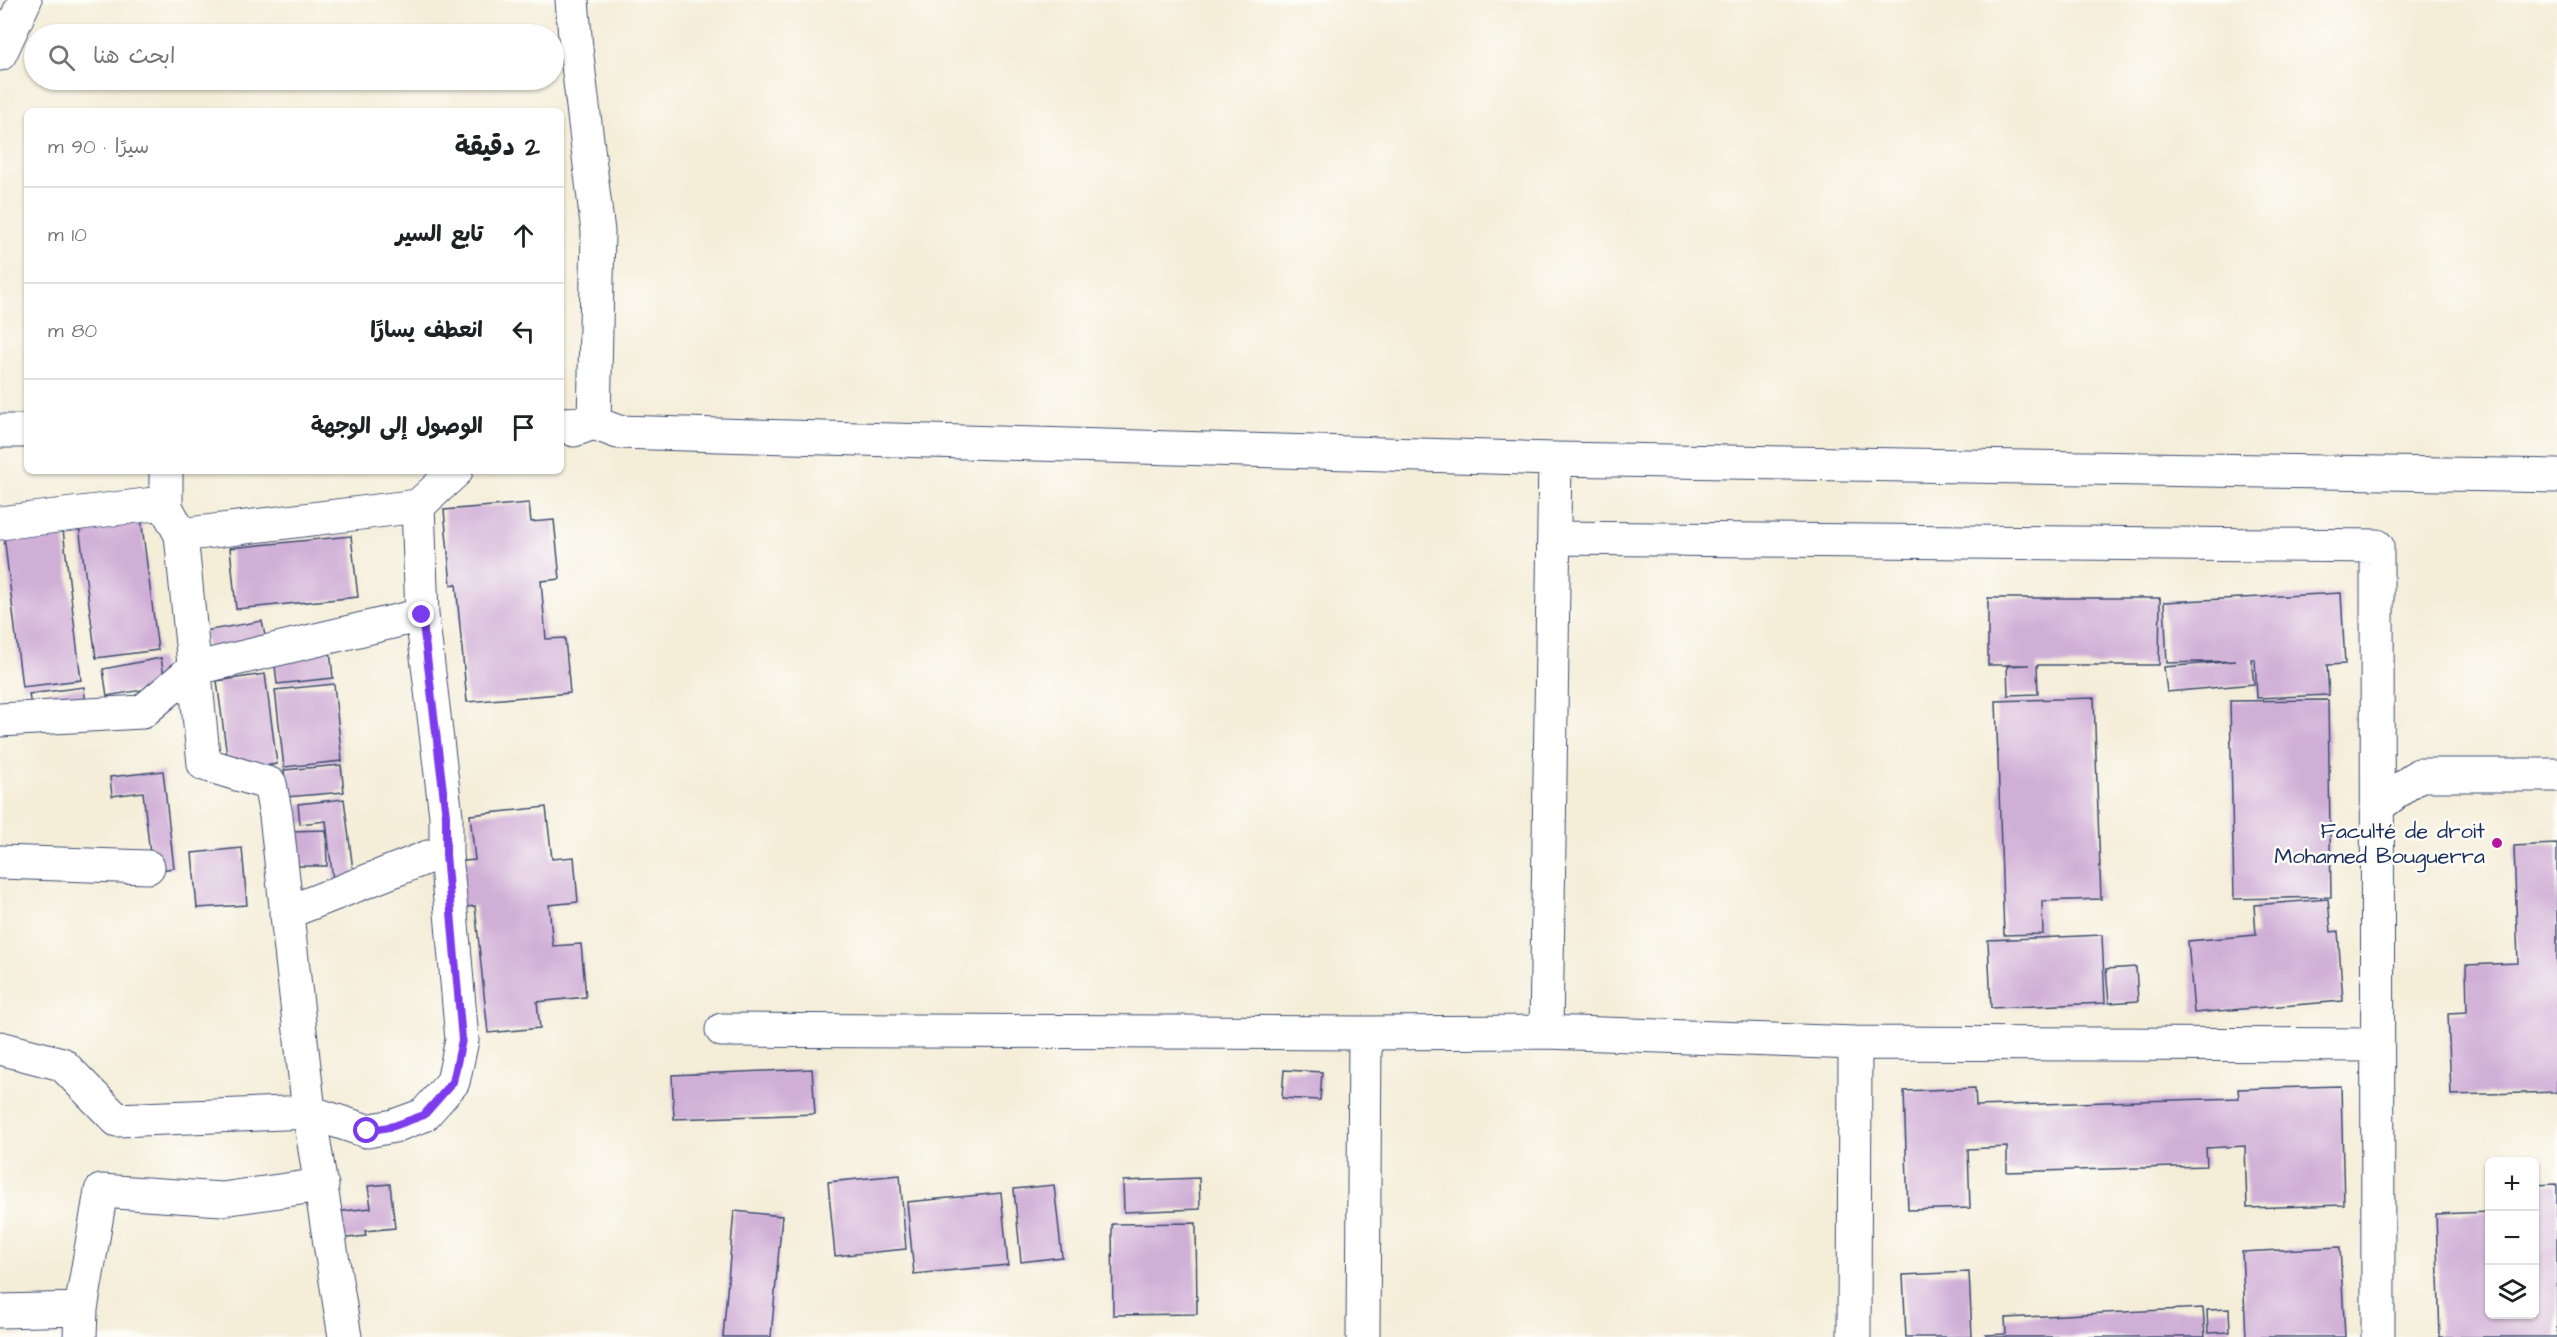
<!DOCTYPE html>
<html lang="ar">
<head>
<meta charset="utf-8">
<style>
  :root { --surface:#fff; --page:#f2f2f2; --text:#202124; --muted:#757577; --line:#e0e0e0 }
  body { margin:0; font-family:"Architects Daughter","Playpen Sans Arabic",sans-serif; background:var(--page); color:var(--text); direction:rtl }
  .controls { position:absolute; right:18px; bottom:18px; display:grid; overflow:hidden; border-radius:9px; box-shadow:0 2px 4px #0004 }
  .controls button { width:54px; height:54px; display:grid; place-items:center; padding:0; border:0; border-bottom:2px solid var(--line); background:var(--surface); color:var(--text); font:30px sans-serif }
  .stop { position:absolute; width:18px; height:18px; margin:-14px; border:4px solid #7c3aed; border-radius:50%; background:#fff }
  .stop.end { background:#7c3aed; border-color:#fff; box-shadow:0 2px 6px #0008 }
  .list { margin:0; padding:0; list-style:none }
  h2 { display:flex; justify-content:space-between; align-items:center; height:78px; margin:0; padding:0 24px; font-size:26px }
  h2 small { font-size:20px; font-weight:400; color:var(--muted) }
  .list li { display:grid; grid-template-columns:39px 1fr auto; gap:18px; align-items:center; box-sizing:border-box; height:96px; padding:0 24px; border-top:2px solid var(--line) }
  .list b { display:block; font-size:22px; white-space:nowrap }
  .list em { font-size:20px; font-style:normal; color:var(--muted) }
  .icon { flex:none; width:33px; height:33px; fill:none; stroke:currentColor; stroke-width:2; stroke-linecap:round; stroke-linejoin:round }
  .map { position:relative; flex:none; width:2557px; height:1337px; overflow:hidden; direction:ltr }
  .search { position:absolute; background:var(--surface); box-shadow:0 2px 4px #0004; left:24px; top:24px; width:540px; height:66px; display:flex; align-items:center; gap:15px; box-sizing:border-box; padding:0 21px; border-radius:33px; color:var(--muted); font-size:22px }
  .panel { position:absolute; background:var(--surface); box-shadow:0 2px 4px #0004; left:24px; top:108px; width:540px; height:366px; border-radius:9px; direction:rtl }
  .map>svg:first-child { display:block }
</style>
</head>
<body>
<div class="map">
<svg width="2557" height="1337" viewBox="0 0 2557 1337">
  <rect width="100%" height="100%" fill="#fdfcf7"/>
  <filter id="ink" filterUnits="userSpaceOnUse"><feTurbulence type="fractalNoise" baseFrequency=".0167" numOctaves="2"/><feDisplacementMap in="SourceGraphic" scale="12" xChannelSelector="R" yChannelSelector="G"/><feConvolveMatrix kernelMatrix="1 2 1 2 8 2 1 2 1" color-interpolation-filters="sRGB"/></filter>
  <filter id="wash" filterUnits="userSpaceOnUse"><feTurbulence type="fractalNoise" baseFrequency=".008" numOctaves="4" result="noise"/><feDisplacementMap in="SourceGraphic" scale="24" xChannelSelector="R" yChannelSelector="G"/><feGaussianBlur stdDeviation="1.35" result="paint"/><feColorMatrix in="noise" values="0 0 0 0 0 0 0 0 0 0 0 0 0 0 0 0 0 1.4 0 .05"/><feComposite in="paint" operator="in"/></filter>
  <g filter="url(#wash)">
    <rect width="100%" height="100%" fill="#f4edd8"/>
    <g id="blocks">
      <path fill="#d0afd7" d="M529,503L531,522L554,520L560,579L541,581L546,639L565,638L570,693L467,702L456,584L451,585L444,510Z
        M141,518L158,650L96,658L79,526Z
        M63,530L81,680L22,687L4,536Z
        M351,536L358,597L236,609L230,548Z
        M2341,593L2345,664L2327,665L2329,695L2257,698L2255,659H2251L2254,684L2167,692L2164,667L2236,661L2167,663L2164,602Z
        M1988,598H2160L2159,665H2037L2038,694L2008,695L2007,666L2029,665H1988Z
        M262,621L266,641L208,652L204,631Z
        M330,650L333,678L277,684L274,656Z
        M161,658L166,686L107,696L103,669Z
        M265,674L277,764L229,771L217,681Z
        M334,684L342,761L284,767L275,690Z
        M84,687L86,707L32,713L29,694Z
        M2094,698L2101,899L2042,901L2043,934L2004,935L1996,701Z
        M2328,700L2331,897L2234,899L2230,701Z
        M341,765L344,792L286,797L284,770Z
        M163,771L174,868L152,871L143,792L112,796L110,777Z
        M344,799L354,878L333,881L326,821L300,824L298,804Z
        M546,807L552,859L574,857L578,902L549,905L553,946L581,944L586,997L537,1002L540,1028L488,1033L475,906L458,908L453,862L475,860L470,815Z
        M326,830L327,866H291V831Z
        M2557,844V1092L2451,1095L2448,1013L2467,1012L2466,965L2518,963L2514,846Z
        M242,848L247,905L197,908L192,853Z
        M2328,899L2331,932L2338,931L2343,1001L2194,1013L2188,941L2256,935L2254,905Z
        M2102,935L2105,1003L1991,1008L1988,940Z
        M2136,967L2138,1001L2109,1003L2106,969Z
        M812,1069L815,1114L674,1119L672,1075Z
        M1284,1070L1322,1072L1320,1100L1282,1098Z
        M2341,1086L2344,1205L2247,1208L2245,1146L2206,1148L2207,1166L2007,1172V1147L1968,1149L1970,1208L1908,1210L1904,1091L1975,1088L1976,1106L2239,1098L2238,1089Z
        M900,1175L906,1249L835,1256L828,1182Z
        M1199,1178L1200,1209L1124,1212L1123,1181Z
        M390,1184L395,1228L365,1231L366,1236L338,1239L335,1212L371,1208L368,1186Z
        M2557,1184V1337H2440L2436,1214L2490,1212V1314H2534V1185Z
        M1054,1185L1062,1257L1021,1262L1014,1189Z
        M1001,1193L1008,1265L914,1274L907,1202Z
        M734,1211L782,1216L771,1337H723Z
        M1196,1223L1197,1314L1113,1315L1112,1224Z
        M2340,1247L2345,1337H2246L2242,1252Z
        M1969,1272L1972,1337H1906L1903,1275Z
        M2203,1308L2205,1337H1987L1986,1335L2006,1334L2005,1318Z
        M2229,1309L2230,1332L2208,1333L2207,1310Z"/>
    </g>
  </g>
  <g filter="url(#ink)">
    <use href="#blocks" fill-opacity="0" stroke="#3c4c70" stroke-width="1.5"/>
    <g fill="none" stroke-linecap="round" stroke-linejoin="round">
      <g stroke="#3c4c70" stroke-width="35">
        <path id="minor" d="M572,0L576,48L598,232L594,423L574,430
          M0,54L25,0
          M561,424L594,423L618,432L1555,459L2557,476
          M0,431H27
          M1555,459L1546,1032L1855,1043L1854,1337
          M166,507V471
          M0,523L154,504L166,507L181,535L204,764L270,784L276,816L309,1112L345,1337
          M181,535L418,506
          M1555,538L2377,546L2378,1337
          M0,720L142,712L193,669L422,615
          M2377,807L2419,775H2557
          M0,862L148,867
          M286,913L428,857L446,854
          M722,1030L1365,1033
          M1855,1043L2377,1045
          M0,1048L62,1064L117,1120L309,1112L367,1131L394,1126L424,1115L453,1082L462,1040L446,854V816L422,615L418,506L456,471
          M0,1311L81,1309
          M80,1337L81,1309L101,1191L222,1199L322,1185
          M1363,1337L1365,1033L1546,1032"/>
      </g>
      <use href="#minor" stroke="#fff" stroke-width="33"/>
    </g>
  </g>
  <g fill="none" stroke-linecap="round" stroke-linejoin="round" filter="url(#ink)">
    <path stroke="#7c3aed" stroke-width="8" d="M367,1131L394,1126L424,1115L453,1082L462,1040L446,854V816L422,615"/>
  </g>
  <circle fill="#b5179e" stroke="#fdfcf7" stroke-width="2" cx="2497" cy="843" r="6"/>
  <g text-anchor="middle" stroke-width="5" stroke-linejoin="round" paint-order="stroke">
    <g font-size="22" fill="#1b2f5e" stroke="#fdfcf7" text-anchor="end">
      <text x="2485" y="838">Faculté de droit<tspan x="2485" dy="25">Mohamed Bouguerra</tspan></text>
    </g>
  </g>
</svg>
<div class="controls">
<button>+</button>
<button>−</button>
<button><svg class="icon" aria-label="layers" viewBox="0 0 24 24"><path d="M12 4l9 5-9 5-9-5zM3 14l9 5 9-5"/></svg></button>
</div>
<div class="stop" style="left:367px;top:1131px"></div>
<div class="stop end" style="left:422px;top:615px"></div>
<div class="search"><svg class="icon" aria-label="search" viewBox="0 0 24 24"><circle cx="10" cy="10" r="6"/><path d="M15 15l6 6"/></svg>ابحث هنا</div>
<section class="panel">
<h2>2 دقيقة<small>سيرًا · 90 m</small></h2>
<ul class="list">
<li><svg class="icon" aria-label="ahead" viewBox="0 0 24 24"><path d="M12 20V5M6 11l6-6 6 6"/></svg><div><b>تابع السير</b></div><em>10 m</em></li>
<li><svg class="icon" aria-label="left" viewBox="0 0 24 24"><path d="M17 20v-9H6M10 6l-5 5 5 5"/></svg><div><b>انعطف يسارًا</b></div><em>80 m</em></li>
<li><svg class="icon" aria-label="arrive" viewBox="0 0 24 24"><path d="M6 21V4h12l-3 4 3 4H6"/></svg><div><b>الوصول إلى الوجهة</b></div></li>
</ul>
</section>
</div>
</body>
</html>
